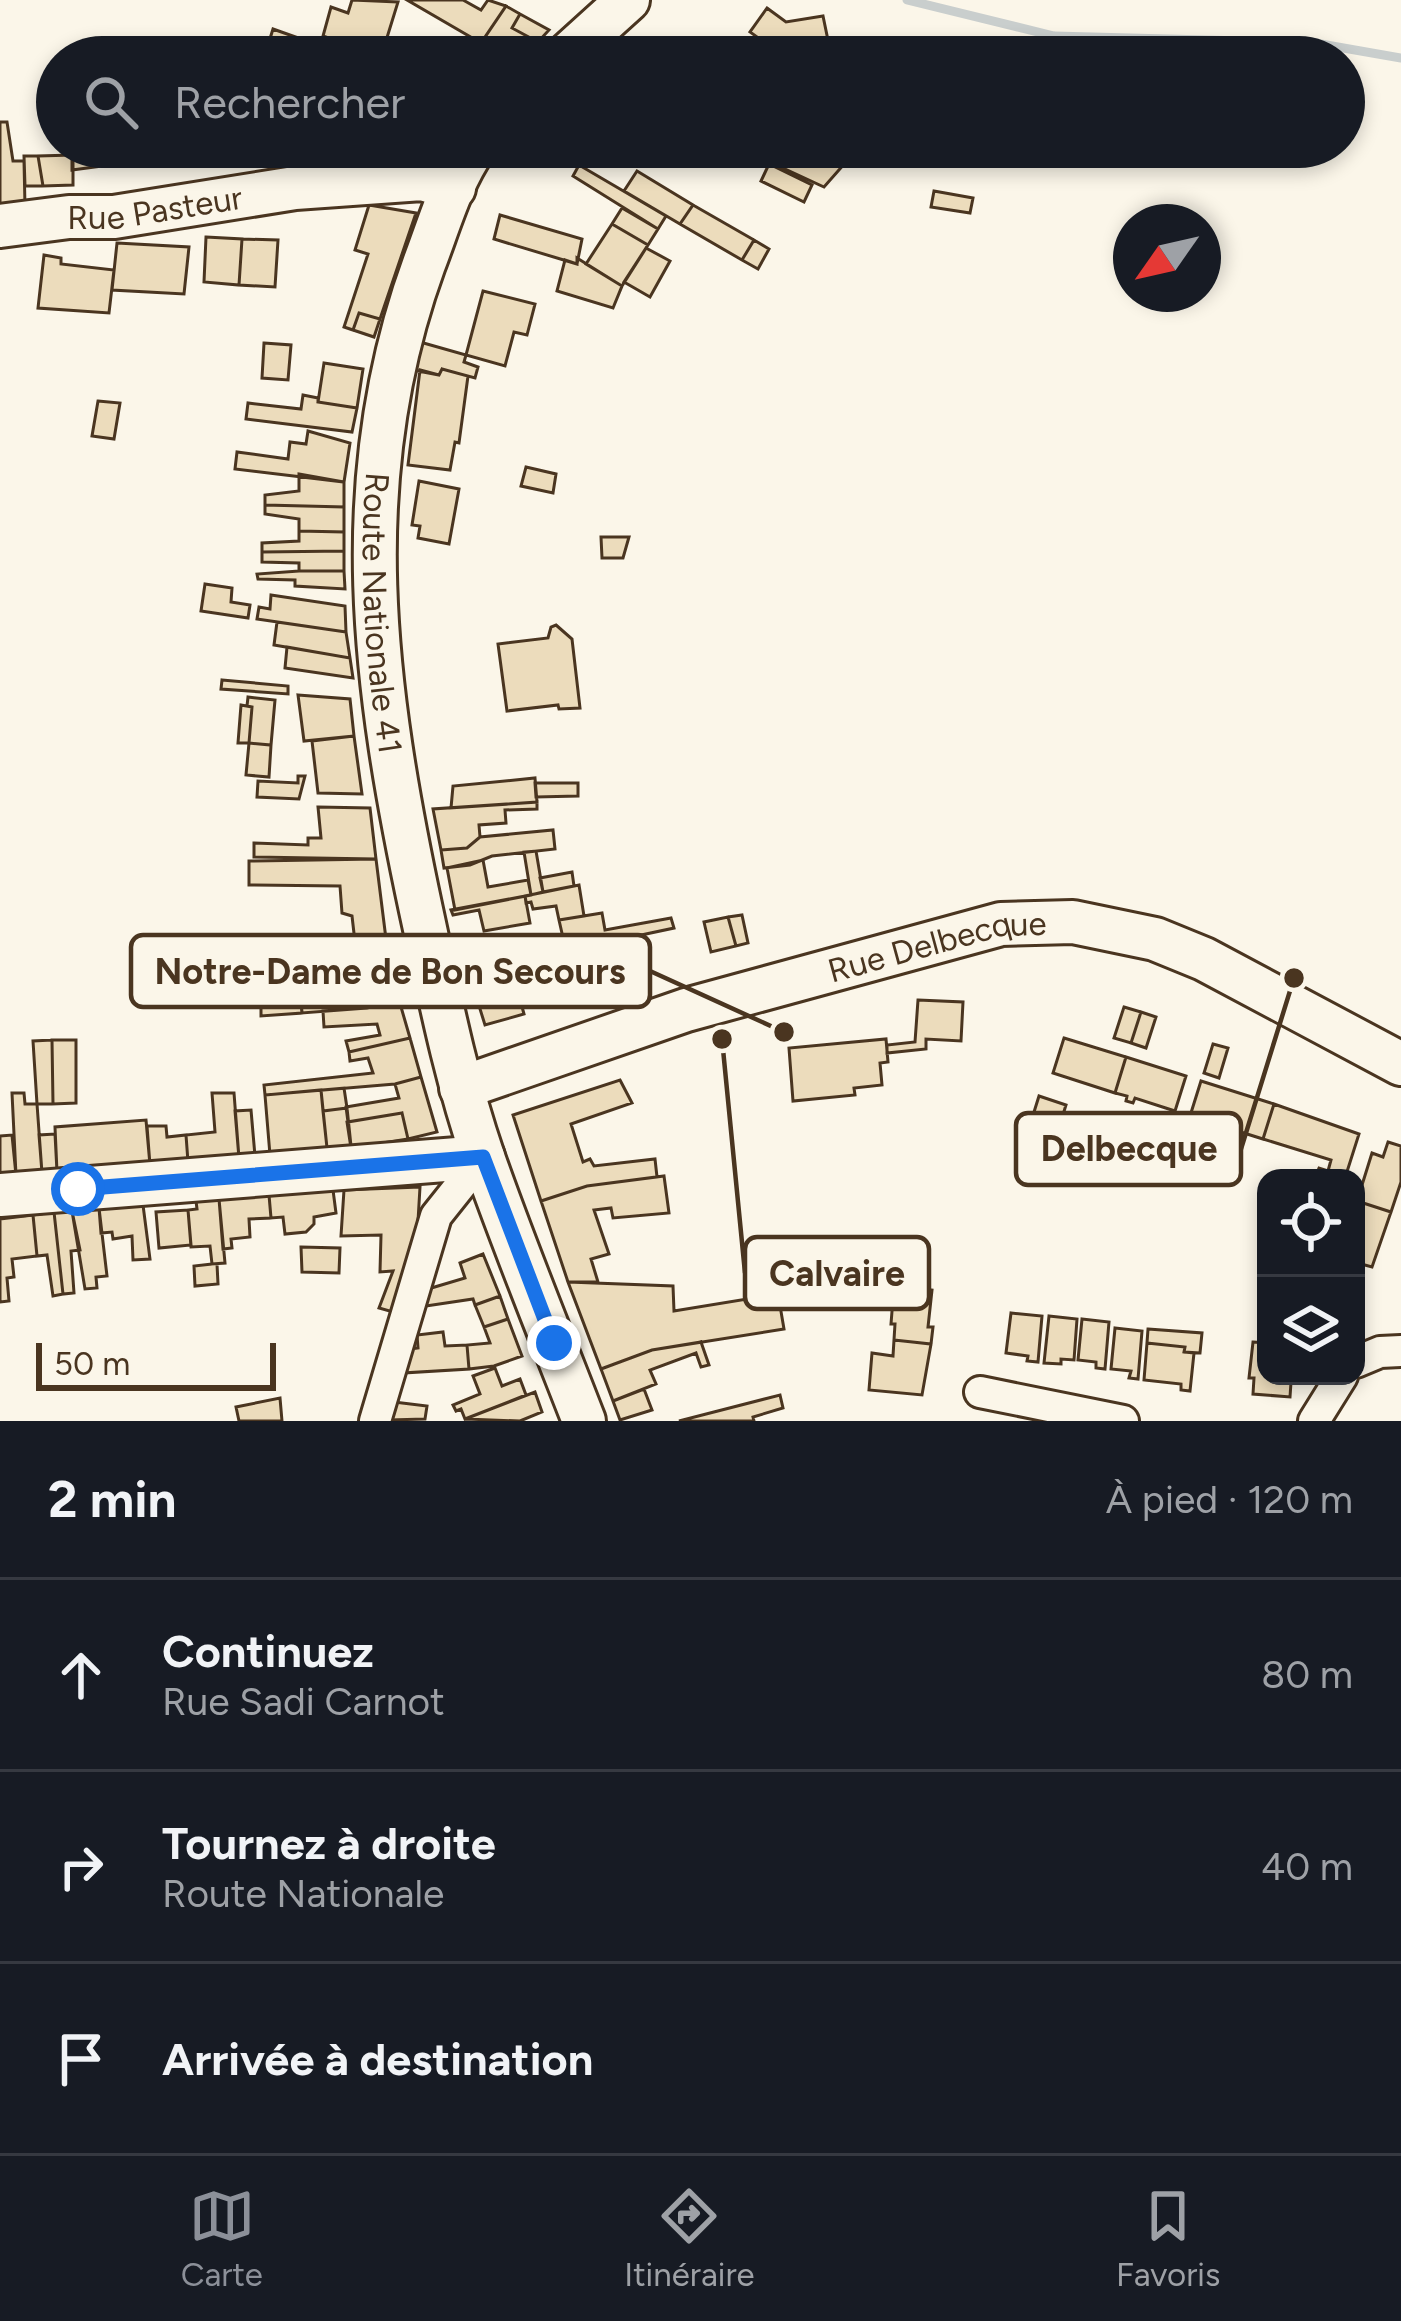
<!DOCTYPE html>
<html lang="fr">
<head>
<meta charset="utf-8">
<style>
  :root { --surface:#171b24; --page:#242831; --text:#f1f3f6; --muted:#9ea1a6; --line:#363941; --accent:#8c9099 }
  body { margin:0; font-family:Figtree,sans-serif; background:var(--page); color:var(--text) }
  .controls { position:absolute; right:36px; bottom:36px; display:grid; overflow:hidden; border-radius:24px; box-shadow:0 6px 18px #0003 }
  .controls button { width:108px; height:108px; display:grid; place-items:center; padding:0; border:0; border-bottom:3px solid var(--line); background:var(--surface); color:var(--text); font:60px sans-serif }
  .compass { position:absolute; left:1113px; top:204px; width:108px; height:108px; border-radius:50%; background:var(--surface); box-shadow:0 6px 18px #0003; rotate:236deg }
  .scale { position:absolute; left:36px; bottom:30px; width:240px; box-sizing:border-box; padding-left:12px; border:6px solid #4a3520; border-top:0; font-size:33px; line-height:42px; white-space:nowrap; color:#4a3520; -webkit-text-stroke:9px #fbf6e9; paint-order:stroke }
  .stop { position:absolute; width:36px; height:36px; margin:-27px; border:9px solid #1a73e8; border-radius:50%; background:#fff }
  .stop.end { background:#1a73e8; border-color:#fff; box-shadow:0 3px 12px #0008 }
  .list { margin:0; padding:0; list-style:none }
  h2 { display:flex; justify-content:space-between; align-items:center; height:156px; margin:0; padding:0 48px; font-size:51px }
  h2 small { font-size:39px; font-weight:400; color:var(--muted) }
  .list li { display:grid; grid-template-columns:78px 1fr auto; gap:36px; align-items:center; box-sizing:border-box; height:192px; padding:0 48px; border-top:3px solid var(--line) }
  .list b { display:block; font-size:45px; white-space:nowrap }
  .list p { margin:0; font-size:39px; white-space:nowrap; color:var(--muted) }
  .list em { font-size:39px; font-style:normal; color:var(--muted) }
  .icon { flex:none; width:66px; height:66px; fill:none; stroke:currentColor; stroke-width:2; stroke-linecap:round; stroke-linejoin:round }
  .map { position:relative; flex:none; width:1401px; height:1421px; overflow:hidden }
  .search { position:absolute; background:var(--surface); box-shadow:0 6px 18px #0003; left:36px; right:36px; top:36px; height:132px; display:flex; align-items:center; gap:30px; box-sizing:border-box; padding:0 42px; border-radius:66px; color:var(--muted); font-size:45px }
  .sheet { height:732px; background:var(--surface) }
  nav { display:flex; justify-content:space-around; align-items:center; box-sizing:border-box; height:168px; border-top:3px solid var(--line); background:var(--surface); font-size:33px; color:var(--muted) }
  nav a { display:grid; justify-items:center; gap:6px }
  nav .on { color:var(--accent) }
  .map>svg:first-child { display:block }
</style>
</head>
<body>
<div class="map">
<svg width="1401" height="1421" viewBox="0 0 1401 1421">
  <rect width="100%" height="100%" fill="#fbf6e9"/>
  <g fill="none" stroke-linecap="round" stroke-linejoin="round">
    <path stroke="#c9cecd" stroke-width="9" d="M907,0L1054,36L1315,43L1401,58"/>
  </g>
  <path fill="#ecdcbc" stroke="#4a3520" stroke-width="3" d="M352,0L398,2L381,57L323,36L331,7L348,13Z
    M407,0H463L481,10L488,0L506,6L481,43Z
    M506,6L520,14L512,28L538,42L522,57H507L481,43Z
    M767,8L786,22L823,16L830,50L785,57L750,32Z
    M520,14L549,30L538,42L512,28Z
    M273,29L304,40L299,56L268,45Z
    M0,122H7L13,161H24L25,206L0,212Z
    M72,147H124L125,163L72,170Z
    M124,147H175L176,158L125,163Z
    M175,147H226V152L176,158Z
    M292,147H329L330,156L294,160Z
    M737,147H843L853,154L824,187Z
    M73,155V185L43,186L38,156Z
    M24,156H38L43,186H25Z
    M769,164L812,185L804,202L761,181Z
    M579,165L666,216L658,229L573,176Z
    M637,171L693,205L680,224L624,191Z
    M934,191L973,198L970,213L931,207Z
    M369,205L416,213L380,319L359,313L353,330L344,327L368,254L355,250Z
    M693,205L754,240L742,260L680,224Z
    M622,208L658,229L648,245L612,224Z
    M500,215L582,239L577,264L494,239Z
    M612,224L648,245L622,286L586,264Z
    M206,237L242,239L239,285L204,282Z
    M242,239L278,240L275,287L239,285Z
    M754,240L769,249L758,269L742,260Z
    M117,243L189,247L184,294L112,290Z
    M646,248L670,261L650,297L624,282Z
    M44,255L61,258V264L114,270L109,313L38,308Z
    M577,258L622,286L613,308L557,291L565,260L577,264Z
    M483,291L535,304L527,335L514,332L505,366L466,355Z
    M359,313L380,319L374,337L353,330Z
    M420,342L466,355L464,362L478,367L475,378L442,369L439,375L413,370Z
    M264,343L291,345L288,380L262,378Z
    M324,363L363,369L357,408L318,402Z
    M442,369L468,376L459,443L455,442L450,470L408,465L420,370L439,375Z
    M303,395L318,398V402L357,408L352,432L246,419L248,403L301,409Z
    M98,401L120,403L114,439L92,436Z
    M308,431L350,443L344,482L235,469L237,452L288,459L290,442L306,444Z
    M526,467L556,474L553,493L521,486Z
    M299,474L344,482V507L265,505V495L299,491Z
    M419,481L459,489L449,544L418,538L420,526L412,525Z
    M265,505L344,507V532L299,531V519L265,514Z
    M299,531L344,532V551L262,552V543L299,541Z
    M601,537H629L623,558H602Z
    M344,551V571H299V563L262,562V552Z
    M299,571H344L345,589L295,586V580L258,579L257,574Z
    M205,584L232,588L231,602L250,605L248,618L201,611Z
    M271,595L345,606L346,632L257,619L259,607L270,609Z
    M277,622L346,632L350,658L274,645Z
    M556,625L572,639L580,708L559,709L558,705L507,711L498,644L548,638L551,627Z
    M287,647L350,658L353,678L285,668Z
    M222,680L288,686V694L221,689Z
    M298,695L350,699L354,736L304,741Z
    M248,697L275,700L271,745L249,743L252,707L247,706Z
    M241,705L252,707L249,743H238Z
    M354,736L362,794L318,793L312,741Z
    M249,743L271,745L269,777L246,775Z
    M298,776H305L299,799L257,797L258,781L298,783Z
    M535,778L537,802L451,808L453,786Z
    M535,783H578V796L536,797Z
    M537,802V809L505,810L506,823L479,825L480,837L467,848L441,850L433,809Z
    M318,807L370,808L376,859L254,857V843L308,845V838H321Z
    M553,830L555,849L492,856L470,865L444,868L441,850L467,848L480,837Z
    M536,851L543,892L531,895L524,852Z
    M376,859L386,939L355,942L352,916L342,913L340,886L249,885V861Z
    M483,860L488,887L528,880L531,895L455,910L447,868Z
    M572,872L574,886L543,892L540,878Z
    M579,885L584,916L559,920L556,906L533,909L531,902L526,903L525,896Z
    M525,896L530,923L484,931L479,910L453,915L451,910Z
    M602,913L605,930L671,918L674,928L566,951L559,920Z
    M742,915L748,943L736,946L728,917Z
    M728,917L736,946L711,952L704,922Z
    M386,939L399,1000L367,1008L302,1013L301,998L336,984L334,965L354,962L352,942Z
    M500,990L502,1001L521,1003L524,1014L485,1025L476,996Z
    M399,1000L410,1038L349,1052L346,1041L380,1035L377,1024L324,1027L323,1011L367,1008Z
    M918,1000L963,1002L961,1041L926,1039V1049L887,1053V1045L915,1042Z
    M301,1004L302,1013L261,1016V1005Z
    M1124,1007L1141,1012L1131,1043L1114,1038Z
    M1141,1012L1156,1017L1146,1048L1131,1043Z
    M410,1038L421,1077L395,1084L265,1095L264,1085L373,1073L368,1058L350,1061L349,1052Z
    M1064,1038L1126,1057L1115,1093L1053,1073Z
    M886,1039L888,1062L880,1063L882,1085L854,1088L855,1095L793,1101L789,1048Z
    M52,1040H76V1103L53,1104Z
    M52,1040L53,1104H37L33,1041Z
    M1213,1044L1228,1048L1219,1078L1204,1073Z
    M1126,1057L1186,1076L1175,1111L1135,1098L1133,1103L1126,1101L1127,1096L1115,1093Z
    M421,1077L437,1132L408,1139L402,1113L348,1122L346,1107L399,1098L395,1084Z
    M620,1080L632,1103L571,1124L583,1162L590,1159L594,1166L655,1159L657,1177L587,1186L541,1201L513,1115Z
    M1201,1081L1274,1104L1263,1139L1190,1116Z
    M344,1088L347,1108L323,1111L321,1090Z
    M321,1090L327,1148L270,1155L265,1095Z
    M12,1093H24L25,1104H37L42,1173L16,1175Z
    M212,1093H234L239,1158L188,1162L186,1135L215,1132Z
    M1039,1096L1066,1105L1061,1121L1034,1112Z
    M1274,1104L1359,1134L1345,1178H1315L1319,1168L1328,1171L1331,1160L1263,1139Z
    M347,1108L351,1146L327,1148L323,1111Z
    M251,1110L255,1156L239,1158L235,1111Z
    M402,1113L408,1139L351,1148L347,1122Z
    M146,1120L150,1165L57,1172L55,1127Z
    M147,1126H166L167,1137L186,1135L188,1162L150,1165Z
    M55,1134L57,1172L42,1173L39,1135Z
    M12,1135L16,1175L0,1177V1136Z
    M1388,1142L1401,1146V1182L1391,1212L1357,1201L1372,1153L1383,1157Z
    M664,1176L669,1213L613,1218L611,1208L594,1210L609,1254L591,1259L598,1282H568L541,1201L587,1186Z
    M420,1187L418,1221L393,1312L379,1308L393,1271L380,1272L381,1235L341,1236L344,1190Z
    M333,1190L336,1213L314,1217V1224L306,1232L285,1234L283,1217L271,1218L269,1195Z
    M269,1195L271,1218L249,1219L250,1237L231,1239L232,1248L223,1249L219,1199Z
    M219,1199L225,1263L212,1264L210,1246L191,1247L188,1210L197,1209L196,1201Z
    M1357,1201L1391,1212L1372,1267L1361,1264L1360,1270L1356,1269Z
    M143,1205L150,1259L133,1260L132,1236L113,1239L112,1232L101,1233L99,1208Z
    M99,1208L107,1276L96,1277L97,1288L85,1289L72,1211Z
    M188,1210L191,1245L159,1248L156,1212Z
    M72,1211L80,1250L71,1251L74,1293L63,1294L54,1212Z
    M54,1212L63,1294L53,1296L47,1255L37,1256L33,1215Z
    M33,1215L37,1256L12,1259L14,1277L7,1278L9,1301L0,1302V1219Z
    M301,1247L340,1248L339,1273L302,1272Z
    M483,1254L500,1296L475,1305L473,1299L426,1306L428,1289L465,1278L460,1263Z
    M212,1264H217L218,1284L195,1286L194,1266Z
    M568,1282L673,1286L674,1311L778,1294L784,1329L652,1350L601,1369Z
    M894,1286L932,1290L928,1327H933L931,1344L894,1340L895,1324H891Z
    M500,1296L508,1319L484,1327L475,1305Z
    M1011,1313L1042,1316L1038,1362L1027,1361L1028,1356L1006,1353Z
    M1049,1316L1077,1319L1074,1360L1061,1359V1364L1044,1363Z
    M508,1319L522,1356L494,1366L469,1369L467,1345L490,1343L484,1327Z
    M1082,1319L1109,1322L1105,1369L1096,1368V1362L1078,1360Z
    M1115,1328L1142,1331L1138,1379L1129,1378L1131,1371L1111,1369Z
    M1148,1329L1202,1333L1200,1353L1184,1352L1185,1347L1147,1343Z
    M443,1332L445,1346L467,1345L469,1369L402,1373L410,1349L418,1348L417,1335Z
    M894,1340L931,1344L922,1395L869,1390L872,1353L893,1356Z
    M701,1342L709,1365L701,1367L696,1353L650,1370L656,1384L613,1401L601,1369L652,1350Z
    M1253,1342L1266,1343V1376H1287L1286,1381L1291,1382L1290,1397L1253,1394L1254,1378H1249Z
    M1147,1343L1185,1347L1184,1352L1194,1353L1190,1391L1181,1390V1384L1144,1380Z
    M495,1368L502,1386L520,1379L526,1395L465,1419L461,1409L456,1411L453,1405L480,1394L473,1376Z
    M644,1389L652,1410L620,1420L613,1401Z
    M535,1392L542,1412L520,1421L465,1419Z
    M780,1395L783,1408L753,1417L754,1421H679Z
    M280,1398L282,1421H239L236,1407Z
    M394,1402L427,1406L425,1419L389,1420Z"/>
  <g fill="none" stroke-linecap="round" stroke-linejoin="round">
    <g stroke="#4a3520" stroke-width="36">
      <path id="street" d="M1356,1362L1380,1352L1401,1351
        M980,1392L1123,1421
        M375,1421L436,1216L483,1157
        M1314,1421L1342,1376"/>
    </g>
    <g stroke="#4a3520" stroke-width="48">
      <g id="secondary">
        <path d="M565,57L628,0"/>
        <path id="s1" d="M475,147C451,181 439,225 424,264C345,480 374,690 421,910C439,993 455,1076 483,1157C514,1246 550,1333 584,1421"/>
        <path id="s2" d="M0,226L69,217H114L295,188L422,179L454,188"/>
        <path id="s3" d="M461,1088L686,1010L1001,924L1073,922L1155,939L1204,959L1401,1064"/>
        <path d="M0,1195L483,1157"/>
      </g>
    </g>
    <use href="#street" stroke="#fbf6e9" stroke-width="30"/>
    <use href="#secondary" stroke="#fbf6e9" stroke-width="42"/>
  </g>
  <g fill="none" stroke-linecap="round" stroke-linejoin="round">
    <path stroke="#1a73e8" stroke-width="15" d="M78,1189L483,1157L554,1343"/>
  </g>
  <g text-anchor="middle" stroke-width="9" stroke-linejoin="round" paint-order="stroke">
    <g font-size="33" fill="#4a3520" stroke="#fbf6e9">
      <text dy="12" stroke="none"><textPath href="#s2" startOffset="156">Rue Pasteur</textPath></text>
      <text dy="12" stroke="none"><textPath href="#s1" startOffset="483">Route Nationale 41</textPath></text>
      <text dy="12" stroke="none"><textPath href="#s3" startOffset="498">Rue Delbecque</textPath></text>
    </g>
  </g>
  <path fill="none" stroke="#4a3520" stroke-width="4.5" d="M784 1032L650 971M1294 978L1241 1149M722 1039L745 1273"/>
  <g fill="#4a3520" stroke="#fbf6e9" stroke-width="4.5">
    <circle cx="784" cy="1032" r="12"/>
    <circle cx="1294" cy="978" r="12"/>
    <circle cx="722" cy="1039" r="12"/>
  </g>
  <g fill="#fbf6e9" stroke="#4a3520" stroke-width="4.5">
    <rect x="131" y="935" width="519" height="72" rx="12"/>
    <rect x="1016" y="1113" width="225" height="72" rx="12"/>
    <rect x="745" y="1237" width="184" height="72" rx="12"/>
  </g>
  <g font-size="36" text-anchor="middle" font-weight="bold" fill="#4a3520">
    <text x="390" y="984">Notre-Dame de Bon Secours</text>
    <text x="1129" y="1161">Delbecque</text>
    <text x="837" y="1286">Calvaire</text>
  </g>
</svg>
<div class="controls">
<button><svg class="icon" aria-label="locate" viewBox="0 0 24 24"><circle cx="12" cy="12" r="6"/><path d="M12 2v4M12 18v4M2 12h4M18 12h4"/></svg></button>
<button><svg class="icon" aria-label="layers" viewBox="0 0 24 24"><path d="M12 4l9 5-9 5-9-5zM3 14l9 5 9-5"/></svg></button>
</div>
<svg class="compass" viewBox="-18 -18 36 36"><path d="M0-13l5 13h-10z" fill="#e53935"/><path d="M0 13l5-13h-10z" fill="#9ea1a6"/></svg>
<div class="scale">50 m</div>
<div class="stop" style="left:78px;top:1189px"></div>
<div class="stop end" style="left:554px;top:1343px"></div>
<div class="search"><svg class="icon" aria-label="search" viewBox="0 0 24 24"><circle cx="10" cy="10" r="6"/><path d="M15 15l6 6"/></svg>Rechercher</div>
</div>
<section class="sheet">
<h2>2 min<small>À pied · 120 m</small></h2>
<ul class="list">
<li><svg class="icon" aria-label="ahead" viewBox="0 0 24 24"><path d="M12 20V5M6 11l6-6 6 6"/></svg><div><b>Continuez</b><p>Rue Sadi Carnot</p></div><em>80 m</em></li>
<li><svg class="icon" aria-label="right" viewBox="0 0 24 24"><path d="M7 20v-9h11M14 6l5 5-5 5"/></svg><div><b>Tournez à droite</b><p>Route Nationale</p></div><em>40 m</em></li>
<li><svg class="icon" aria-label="arrive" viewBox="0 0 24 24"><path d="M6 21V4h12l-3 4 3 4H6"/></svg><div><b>Arrivée à destination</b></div></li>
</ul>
</section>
<nav>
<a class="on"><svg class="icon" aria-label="map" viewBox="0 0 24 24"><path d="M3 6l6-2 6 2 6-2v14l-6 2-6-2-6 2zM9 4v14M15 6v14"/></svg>Carte</a>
<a><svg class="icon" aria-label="directions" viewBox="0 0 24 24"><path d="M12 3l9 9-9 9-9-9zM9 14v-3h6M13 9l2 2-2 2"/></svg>Itinéraire</a>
<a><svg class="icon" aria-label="saved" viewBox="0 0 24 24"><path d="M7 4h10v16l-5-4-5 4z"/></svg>Favoris</a>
</nav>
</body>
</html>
